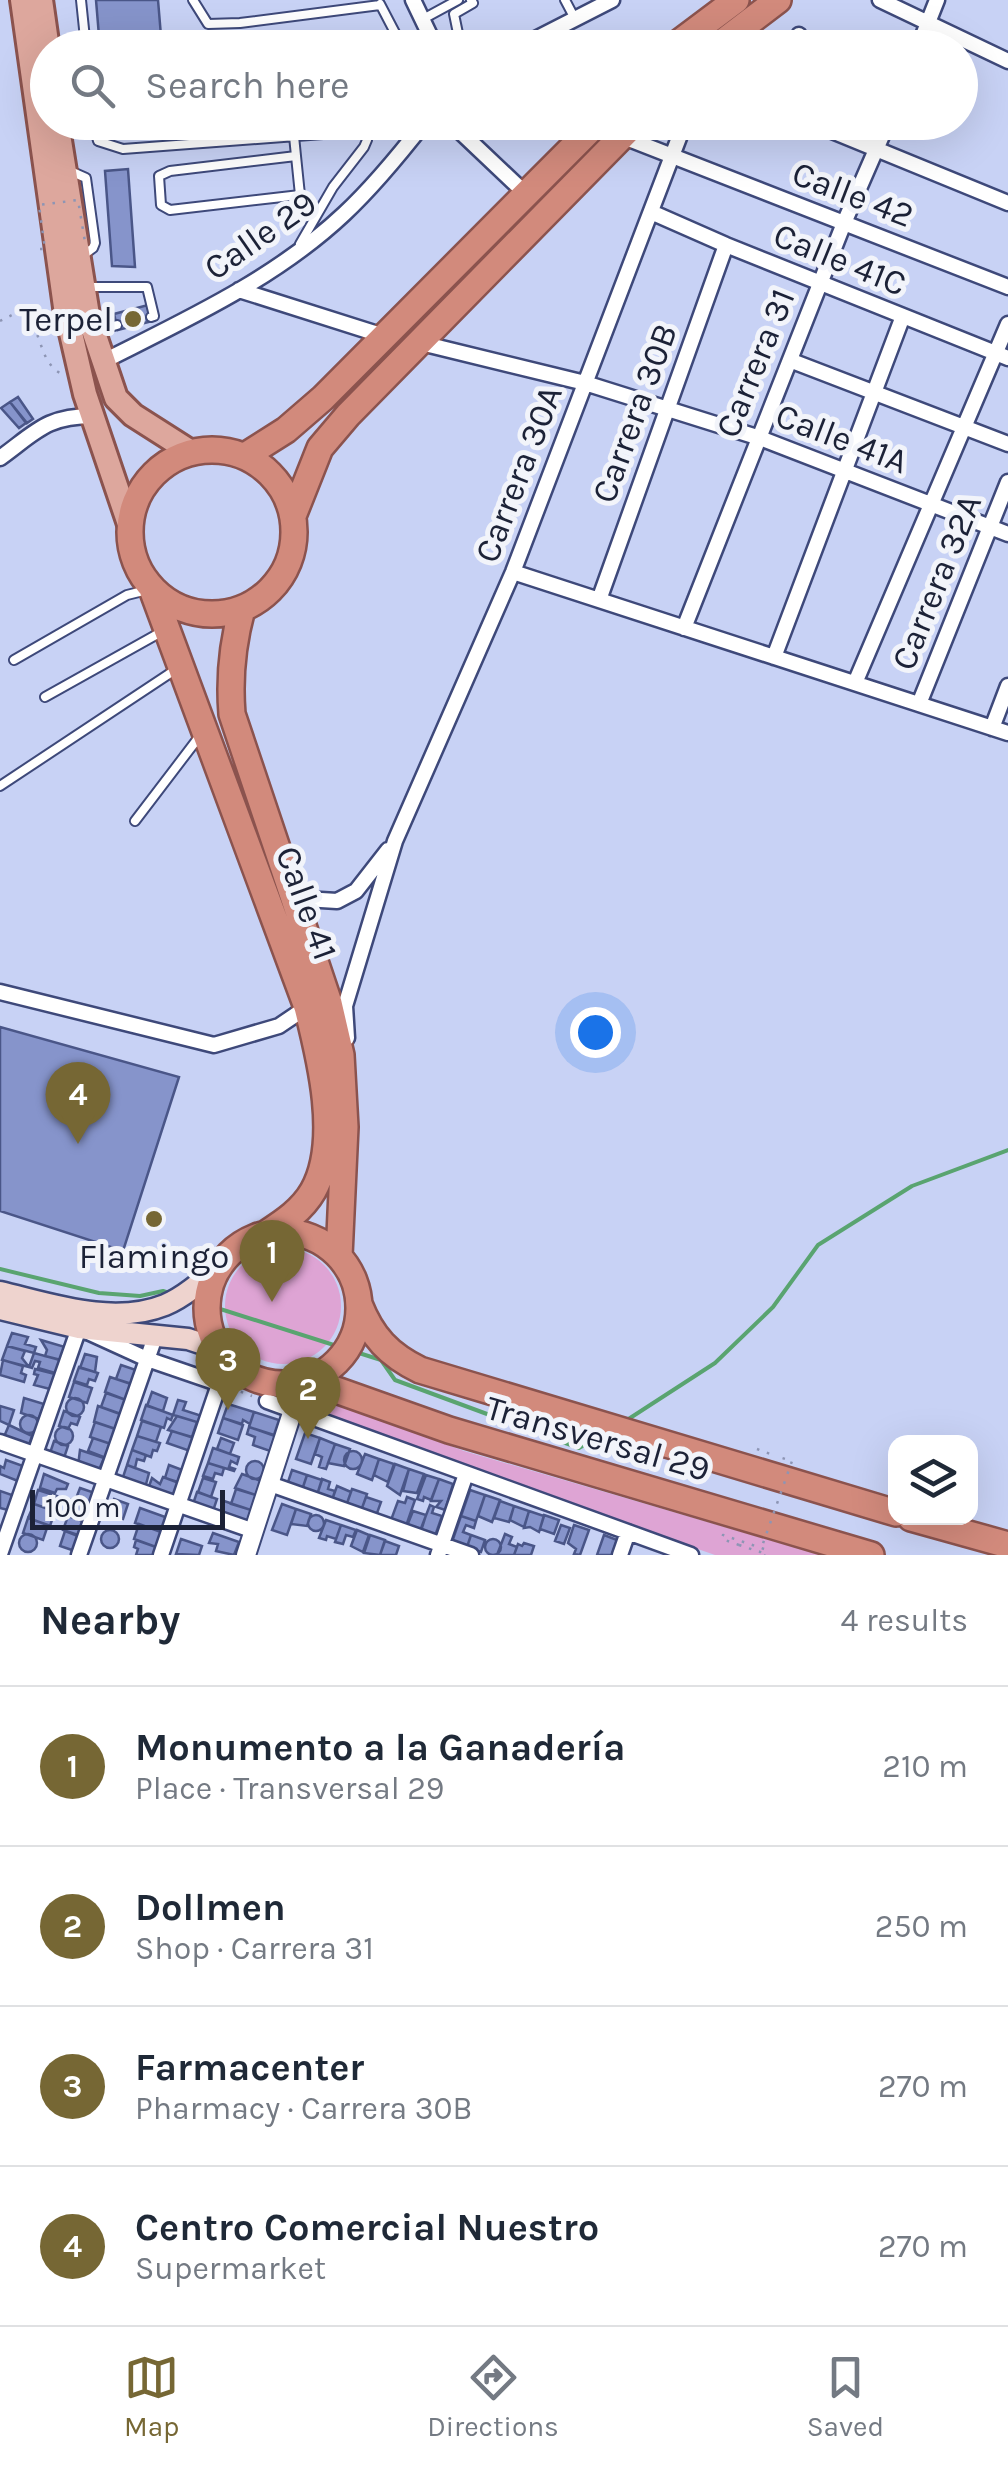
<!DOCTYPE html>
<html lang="en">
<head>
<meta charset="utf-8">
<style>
  :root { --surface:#fff; --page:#f6f6f7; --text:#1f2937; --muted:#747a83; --line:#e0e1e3; --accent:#766734 }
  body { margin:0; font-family:Karla,sans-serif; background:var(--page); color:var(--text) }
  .controls { position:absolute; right:30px; bottom:30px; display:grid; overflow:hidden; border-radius:20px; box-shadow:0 10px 40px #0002 }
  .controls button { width:90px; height:90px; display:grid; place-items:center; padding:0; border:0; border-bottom:2px solid var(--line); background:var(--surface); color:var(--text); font:50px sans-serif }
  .scale { position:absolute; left:30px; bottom:25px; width:195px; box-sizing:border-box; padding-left:10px; border:5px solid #1c2237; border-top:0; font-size:28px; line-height:35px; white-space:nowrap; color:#1c2237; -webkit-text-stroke:8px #f2f4fa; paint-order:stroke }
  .you { position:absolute; left:595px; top:1032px; width:35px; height:35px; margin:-25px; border:8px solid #fff; border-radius:50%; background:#1a73e8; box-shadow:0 0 0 15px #1a73e833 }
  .badge { display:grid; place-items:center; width:65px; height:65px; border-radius:50%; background:var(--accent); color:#fff; font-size:32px; font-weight:700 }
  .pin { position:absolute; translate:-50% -82px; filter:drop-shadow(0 2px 5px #0008) }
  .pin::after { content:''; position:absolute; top:52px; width:35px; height:30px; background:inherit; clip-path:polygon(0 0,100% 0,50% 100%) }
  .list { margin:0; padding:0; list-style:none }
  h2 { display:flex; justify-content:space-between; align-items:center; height:130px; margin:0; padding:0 40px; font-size:42px }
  h2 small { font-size:32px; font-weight:400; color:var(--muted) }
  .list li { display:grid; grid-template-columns:65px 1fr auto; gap:30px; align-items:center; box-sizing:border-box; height:160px; padding:0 40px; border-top:2px solid var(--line) }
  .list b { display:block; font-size:38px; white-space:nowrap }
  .list p { margin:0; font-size:32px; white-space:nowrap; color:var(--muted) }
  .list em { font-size:32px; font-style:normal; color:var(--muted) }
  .icon { flex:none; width:55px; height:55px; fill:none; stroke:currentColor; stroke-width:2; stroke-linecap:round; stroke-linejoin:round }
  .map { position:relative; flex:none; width:1008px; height:1555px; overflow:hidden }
  .search { position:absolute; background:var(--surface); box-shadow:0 10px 40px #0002; left:30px; right:30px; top:30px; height:110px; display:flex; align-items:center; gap:25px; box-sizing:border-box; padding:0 35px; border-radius:55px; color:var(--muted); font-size:38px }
  .sheet { height:770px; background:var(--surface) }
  nav { display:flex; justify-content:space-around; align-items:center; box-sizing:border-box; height:140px; border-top:2px solid var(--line); background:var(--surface); font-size:28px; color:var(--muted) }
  nav a { display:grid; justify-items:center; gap:5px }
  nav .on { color:var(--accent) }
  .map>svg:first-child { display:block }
</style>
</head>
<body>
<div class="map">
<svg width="1008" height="1555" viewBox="0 0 1008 1555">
  <rect width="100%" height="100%" fill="#c8d2f5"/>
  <path fill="#dea4d4" d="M225 1306a58 58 0 1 1 116 0a58 58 0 1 1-116 0Z
    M304,1391L464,1451L821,1555H715L302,1411Z"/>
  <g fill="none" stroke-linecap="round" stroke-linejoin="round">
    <path stroke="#59a470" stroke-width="4" d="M0,1269L99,1293L140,1296L163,1291L169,1293
      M192,1300L381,1360L395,1380L579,1448L602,1435
      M627,1420L715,1363L773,1307L818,1245L912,1186L1008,1150"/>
  </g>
  <path fill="#8694cb" stroke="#4a5688" stroke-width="2.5" d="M96,0H158L162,48H100Z
    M171,122H303L172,132Z
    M128,169L135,267L112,266L105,171Z
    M148,305L152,321L118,330L114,314Z
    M18,397L33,419L27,423L10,402Z
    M10,402L26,423L19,428L1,408Z
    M0,1027L179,1077L123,1251L0,1211Z
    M12,1333L28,1337L25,1344L36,1347L34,1353L7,1346Z
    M41,1340L65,1347L61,1360L45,1356L47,1350Z
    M7,1346L25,1351L22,1358L29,1367L2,1360Z
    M34,1353L60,1360L55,1373L38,1368L40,1362L35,1361L32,1368L29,1367Z
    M85,1354L97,1357L95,1372L80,1368Z
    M3,1360L23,1366L21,1373L26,1375L24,1382L0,1375Z
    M121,1365L136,1370L132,1384L116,1379Z
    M79,1367L98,1373L95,1381L89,1379L87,1385L74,1381Z
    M35,1369L55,1374L50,1389L34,1385L38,1375L34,1374Z
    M110,1377L131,1384L126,1400L105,1392Z
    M74,1382L92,1388L87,1403L69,1397Z
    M152,1392L167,1398L163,1411L147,1406Z
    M106,1393L126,1400L121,1414L101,1407Z
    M24,1398L44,1404L39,1419L21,1413Z
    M66 1407a9 9 0 1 1 18 0a9 9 0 1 1-18 0Z
    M178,1400L186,1402L183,1410L202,1416L200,1423L173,1415Z
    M228,1404L254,1412L250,1424L243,1420L242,1424L223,1418Z
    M146,1405L173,1415L171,1420L167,1418L164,1428L141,1420Z
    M0,1406L14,1410L9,1425L0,1421Z
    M98,1406L120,1414L115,1429L94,1422Z
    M64,1411L80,1417L77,1425L71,1423L68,1429L59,1426Z
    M254,1412L279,1420L274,1435L249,1427Z
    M20 1424a9 9 0 1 1 18 0a9 9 0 1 1-18 0Z
    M177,1416L197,1422L192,1437L168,1430Z
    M223,1418L243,1425L238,1440L218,1433Z
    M142,1421L161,1427L156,1442L137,1436Z
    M95,1422L116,1429L111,1444L90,1437Z
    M9,1425L30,1435L33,1433L28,1448L3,1439Z
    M55 1436a9 9 0 1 1 18 0a9 9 0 1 1-18 0Z
    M249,1427L275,1436L270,1451L253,1445L255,1437L247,1434Z
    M172,1431L194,1438L190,1451L167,1443Z
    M305,1433L320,1438L311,1464L296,1459Z
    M137,1436L160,1443L157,1451L153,1450L151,1457L132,1450Z
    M93,1438L111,1444L106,1458L88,1451Z
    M221,1438L234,1443L230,1454L217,1449Z
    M320,1438L335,1444L326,1469L319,1467L322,1457L315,1454Z
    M54,1441L68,1446L63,1461L49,1456Z
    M335,1444L350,1449L344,1466L328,1463Z
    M213,1448L239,1457L237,1464L231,1461L229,1467L235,1469L234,1471L208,1463Z
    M80,1450L104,1458L98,1472L78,1466Z
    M132,1450L146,1455L144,1461L137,1459L135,1468L127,1465Z
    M344 1460a9 9 0 1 1 18 0a9 9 0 1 1-18 0Z
    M365,1454L379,1459L372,1480L357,1474Z
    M379,1459L394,1464L388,1482L374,1475Z
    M6,1460L23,1466L18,1481L0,1474V1466L4,1468Z
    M246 1470a9 9 0 1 1 18 0a9 9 0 1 1-18 0Z
    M208,1463L224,1468L222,1475L215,1473L213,1479L203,1476Z
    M395,1464L409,1469L400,1495L387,1486Z
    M127,1465L149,1473L145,1488L122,1480Z
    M169,1465L185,1471L181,1483L165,1478Z
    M409,1469L424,1474L417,1493L403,1491Z
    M292,1470L307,1475L302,1490L287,1485Z
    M44,1474L68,1484L66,1489H57L55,1493L40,1488Z
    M242,1474L261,1481L256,1495L235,1488Z
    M307,1475L322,1480L317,1495L302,1490Z
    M426,1475L439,1479L431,1500L424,1497L423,1501L417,1499Z
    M163,1477L179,1483L174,1497L148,1489L152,1478L160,1484Z
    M203,1478L216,1482L211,1497L198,1492Z
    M322,1479L330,1482L328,1489L335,1491L332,1500L317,1495Z
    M439,1479L453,1484L445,1510L436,1507L441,1501H431Z
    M337,1486L351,1492L346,1506L332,1500Z
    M80,1488L95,1493L91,1507L75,1501Z
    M236,1489L256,1495L251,1510L231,1504Z
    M352,1489L367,1494L361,1511L346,1506Z
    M38,1490L57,1496L55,1501L52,1500L51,1510L34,1504Z
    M470,1490L485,1495L476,1521L461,1516Z
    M0,1491L12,1495L8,1510L0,1508Z
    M197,1492L217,1499L212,1514L192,1507Z
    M485,1495L500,1500L492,1522L478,1516Z
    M366,1497L381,1502L376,1516L362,1508Z
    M407,1497L415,1500L406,1526L391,1520L398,1501L405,1503Z
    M114,1499L128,1504L123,1519L109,1514Z
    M71,1500L91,1507L86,1520L66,1513Z
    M224,1501L251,1510L246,1525L219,1516Z
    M500,1501L514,1506L509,1522L494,1518Z
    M34,1504L55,1511L50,1526L28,1518Z
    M282,1504L296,1509L287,1535L272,1530Z
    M430,1505L434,1507L432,1513L442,1516L435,1536L420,1531Z
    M514,1506L529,1511L524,1527L510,1520Z
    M140,1508L168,1518L163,1532L135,1523Z
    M296,1509L311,1514L307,1526L291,1524Z
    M413,1511L426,1515L421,1531L407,1526Z
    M529,1511L544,1516L539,1532L530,1527L524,1528Z
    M308 1523a8 8 0 1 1 16 0a8 8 0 1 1-16 0Z
    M544,1515L559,1520L554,1534L540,1529Z
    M68,1516L86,1522L81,1536L63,1530Z
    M461,1516L476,1521L474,1528L466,1525L463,1532L471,1535L467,1547L452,1542Z
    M28,1518L48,1525L43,1540L23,1533Z
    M326,1520L341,1525L336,1539L327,1536L326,1540L319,1538Z
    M139,1524L161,1532L156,1547L134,1539Z
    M341,1525L356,1530L353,1537L346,1535L343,1544L335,1542Z
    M561,1525L570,1528L564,1544L555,1541Z
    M574,1525L589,1530L580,1555L574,1554L576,1549L568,1543Z
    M101 1539a9 9 0 1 1 18 0a9 9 0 1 1-18 0Z
    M357,1530L369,1535L363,1552L351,1546Z
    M65,1531L78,1536L75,1551L60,1546Z
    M213,1533L239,1542L234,1555L216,1551L218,1544L209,1543Z
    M19 1543a9 9 0 1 1 18 0a9 9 0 1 1-18 0Z
    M505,1534L512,1537L509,1544L517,1547L514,1555H497Z
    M370,1535L385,1540L380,1555L364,1553Z
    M471,1535L485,1540L481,1552L467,1547Z
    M604,1535L617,1540L612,1555H597Z
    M485 1547a8 8 0 1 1 16 0a8 8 0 1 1-16 0Z
    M181,1539L202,1546L199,1555L176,1554Z
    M136,1540L156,1547L153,1555H136L138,1549L134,1547Z
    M385,1541L399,1546L396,1555H380Z
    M524,1543L534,1546L531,1555H514L518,1544L522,1546Z"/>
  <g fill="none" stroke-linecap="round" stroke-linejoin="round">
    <g stroke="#3e497a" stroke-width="12">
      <path id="service" d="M81,0L86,48
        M193,0L208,24L240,23L380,5
        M565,0L574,17
        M380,4L403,48
        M423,19L458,0
        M461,48L454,14L473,3L471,0
        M93,122L98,141L123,149L363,131L367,140L364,147L333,187L300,244
        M294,136L296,156L170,171L159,176L161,205L170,210L300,195
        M296,156L300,195L316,216
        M68,170L86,178L95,243L93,248L82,256
        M87,287H147L154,316L151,317
        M97,331L117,325
        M14,660L127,595L147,590
        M45,697L163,631
        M0,786L175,670
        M135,821L199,737"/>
    </g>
    <g stroke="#3e497a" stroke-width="19">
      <path id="minor" d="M413,0L436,48
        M880,0L1008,61
        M518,48L612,0
        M794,48L799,35
        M918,48L937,0
        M450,122L525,193
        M810,122L1008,203
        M621,136L1008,287
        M651,212L726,245L1008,358
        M239,290L384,336
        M421,343L585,383L760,438L1008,534
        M792,361L1008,444
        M102,362C185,320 275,279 344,214C373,187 400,154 425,122
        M0,458C36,432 46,416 93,416
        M513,572L1008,733
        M599,600L726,245
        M684,628L844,223L888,122
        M774,657L903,316
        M855,683L1008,324
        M919,704L1008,482
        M992,728L1008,686
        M298,888L305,899L337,901L356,891L388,850
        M0,992L214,1045L279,1026L307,1007
        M347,1038L345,1006L395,841L513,572L685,122
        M267,1401L691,1555
        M0,1442L254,1531
        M270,1484L471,1555
        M0,1554L79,1328L147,1359L220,1384
        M79,1555L156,1334
        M161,1555L227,1361
        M438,1555L466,1474
        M620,1555L628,1532"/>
    </g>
    <g stroke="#3e497a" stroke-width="22">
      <path id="tertiary" d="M246,1555L293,1410L292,1385"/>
    </g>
    <g stroke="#3e497a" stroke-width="25">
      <path id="secondary" d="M0,1292C51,1304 113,1326 165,1305C184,1297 201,1282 217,1268
        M0,1309L79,1328L188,1339L218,1349"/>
    </g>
    <g stroke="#8b534e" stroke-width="28">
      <path id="primary" d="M22,0L65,307L85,394L130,527
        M41,0L48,49
        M57,122L88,315L116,398L133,415L191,452"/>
    </g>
    <g stroke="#8b534e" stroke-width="30">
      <path id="trunk" d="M672,48L736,0
        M715,48L778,0
        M130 532a82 82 0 1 1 164 0a82 82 0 1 1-164 0Z
        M245,456L286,430L323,398L598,122
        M293,516L320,448L348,415L636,122
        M152,589L307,1007C320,1058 341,1142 313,1191C302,1210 284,1222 267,1233
        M242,609C232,645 229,677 232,714L329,1003L341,1055L345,1127L339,1256
        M207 1308a76 76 0 1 1 152 0a76 76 0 1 1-152 0Z
        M359,1304C372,1337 389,1355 420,1370L896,1513
        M308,1380L449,1430L871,1555
        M911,1518L1008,1545"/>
    </g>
    <path stroke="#8d95b4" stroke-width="2.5" stroke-dasharray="2.5 8" stroke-linecap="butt" d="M0,321L20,311C43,325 37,360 60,373
      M231,1388L252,1396
      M757,1449L773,1455
      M739,1545L722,1539L723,1535L767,1550L765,1555"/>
    <use href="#service" stroke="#fff" stroke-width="8"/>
    <use href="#minor" stroke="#fff" stroke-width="14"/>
    <use href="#tertiary" stroke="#fff" stroke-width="18"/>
    <use href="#secondary" stroke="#eed3ce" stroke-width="20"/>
    <use href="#primary" stroke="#dda79d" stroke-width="22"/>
    <use href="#trunk" stroke="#d28a7c" stroke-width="25"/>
    <path stroke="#8d95b4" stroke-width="2.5" stroke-dasharray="2.5 8" stroke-linecap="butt" d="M40,249H45L39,205L78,200L85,242H91
      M739,1545L760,1552L792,1461L782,1458"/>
  </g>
  <g fill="#766734" stroke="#f2f4fa" stroke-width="4">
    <circle cx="133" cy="319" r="10"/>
    <circle cx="154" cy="1219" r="10"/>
  </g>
  <g text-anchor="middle" stroke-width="10" stroke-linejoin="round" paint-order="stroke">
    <g font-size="35" fill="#1c2237" stroke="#f2f4fa">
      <text transform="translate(853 194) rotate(21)" y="12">Calle 42</text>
      <text transform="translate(260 235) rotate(-35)" y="12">Calle 29</text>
      <text transform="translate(840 259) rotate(22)" y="12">Calle 41C</text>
      <text transform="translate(755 363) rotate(-68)" y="12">Carrera 31</text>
      <text transform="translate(634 413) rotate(-70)" y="12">Carrera 30B</text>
      <text transform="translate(842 438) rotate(21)" y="12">Calle 41A</text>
      <text transform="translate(518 474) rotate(-69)" y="12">Carrera 30A</text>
      <text transform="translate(936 582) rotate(-68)" y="12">Carrera 32A</text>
      <text transform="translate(307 903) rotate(70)" y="12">Calle 41</text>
      <text transform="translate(598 1438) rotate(16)" y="12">Transversal 29</text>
    </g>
    <g font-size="35" fill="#1c2237" stroke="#f2f4fa" text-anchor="end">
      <text x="113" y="331">Terpel</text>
      <text x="154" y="1268" text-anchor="middle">Flamingo</text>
    </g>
  </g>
</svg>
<div class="controls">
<button><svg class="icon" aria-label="layers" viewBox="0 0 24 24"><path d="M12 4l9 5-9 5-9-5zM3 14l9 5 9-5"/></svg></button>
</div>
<div class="scale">100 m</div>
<div class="you"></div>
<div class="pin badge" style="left:272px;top:1302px">1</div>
<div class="pin badge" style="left:308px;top:1439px">2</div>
<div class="pin badge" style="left:228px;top:1410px">3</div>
<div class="pin badge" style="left:78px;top:1144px">4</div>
<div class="search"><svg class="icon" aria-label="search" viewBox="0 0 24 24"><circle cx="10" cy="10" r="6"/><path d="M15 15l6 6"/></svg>Search here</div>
</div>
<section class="sheet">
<h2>Nearby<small>4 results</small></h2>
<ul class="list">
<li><span class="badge">1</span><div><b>Monumento a la Ganadería</b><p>Place · Transversal 29</p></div><em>210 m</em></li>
<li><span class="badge">2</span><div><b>Dollmen</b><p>Shop · Carrera 31</p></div><em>250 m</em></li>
<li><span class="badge">3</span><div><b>Farmacenter</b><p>Pharmacy · Carrera 30B</p></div><em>270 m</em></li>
<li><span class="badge">4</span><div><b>Centro Comercial Nuestro</b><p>Supermarket</p></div><em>270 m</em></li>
</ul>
</section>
<nav>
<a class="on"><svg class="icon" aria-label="map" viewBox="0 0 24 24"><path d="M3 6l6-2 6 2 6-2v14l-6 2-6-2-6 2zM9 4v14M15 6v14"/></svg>Map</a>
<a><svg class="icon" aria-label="directions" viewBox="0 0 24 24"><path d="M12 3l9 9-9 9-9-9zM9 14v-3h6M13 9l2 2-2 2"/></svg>Directions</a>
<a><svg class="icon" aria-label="saved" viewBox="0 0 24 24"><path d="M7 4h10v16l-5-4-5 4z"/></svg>Saved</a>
</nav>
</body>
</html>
